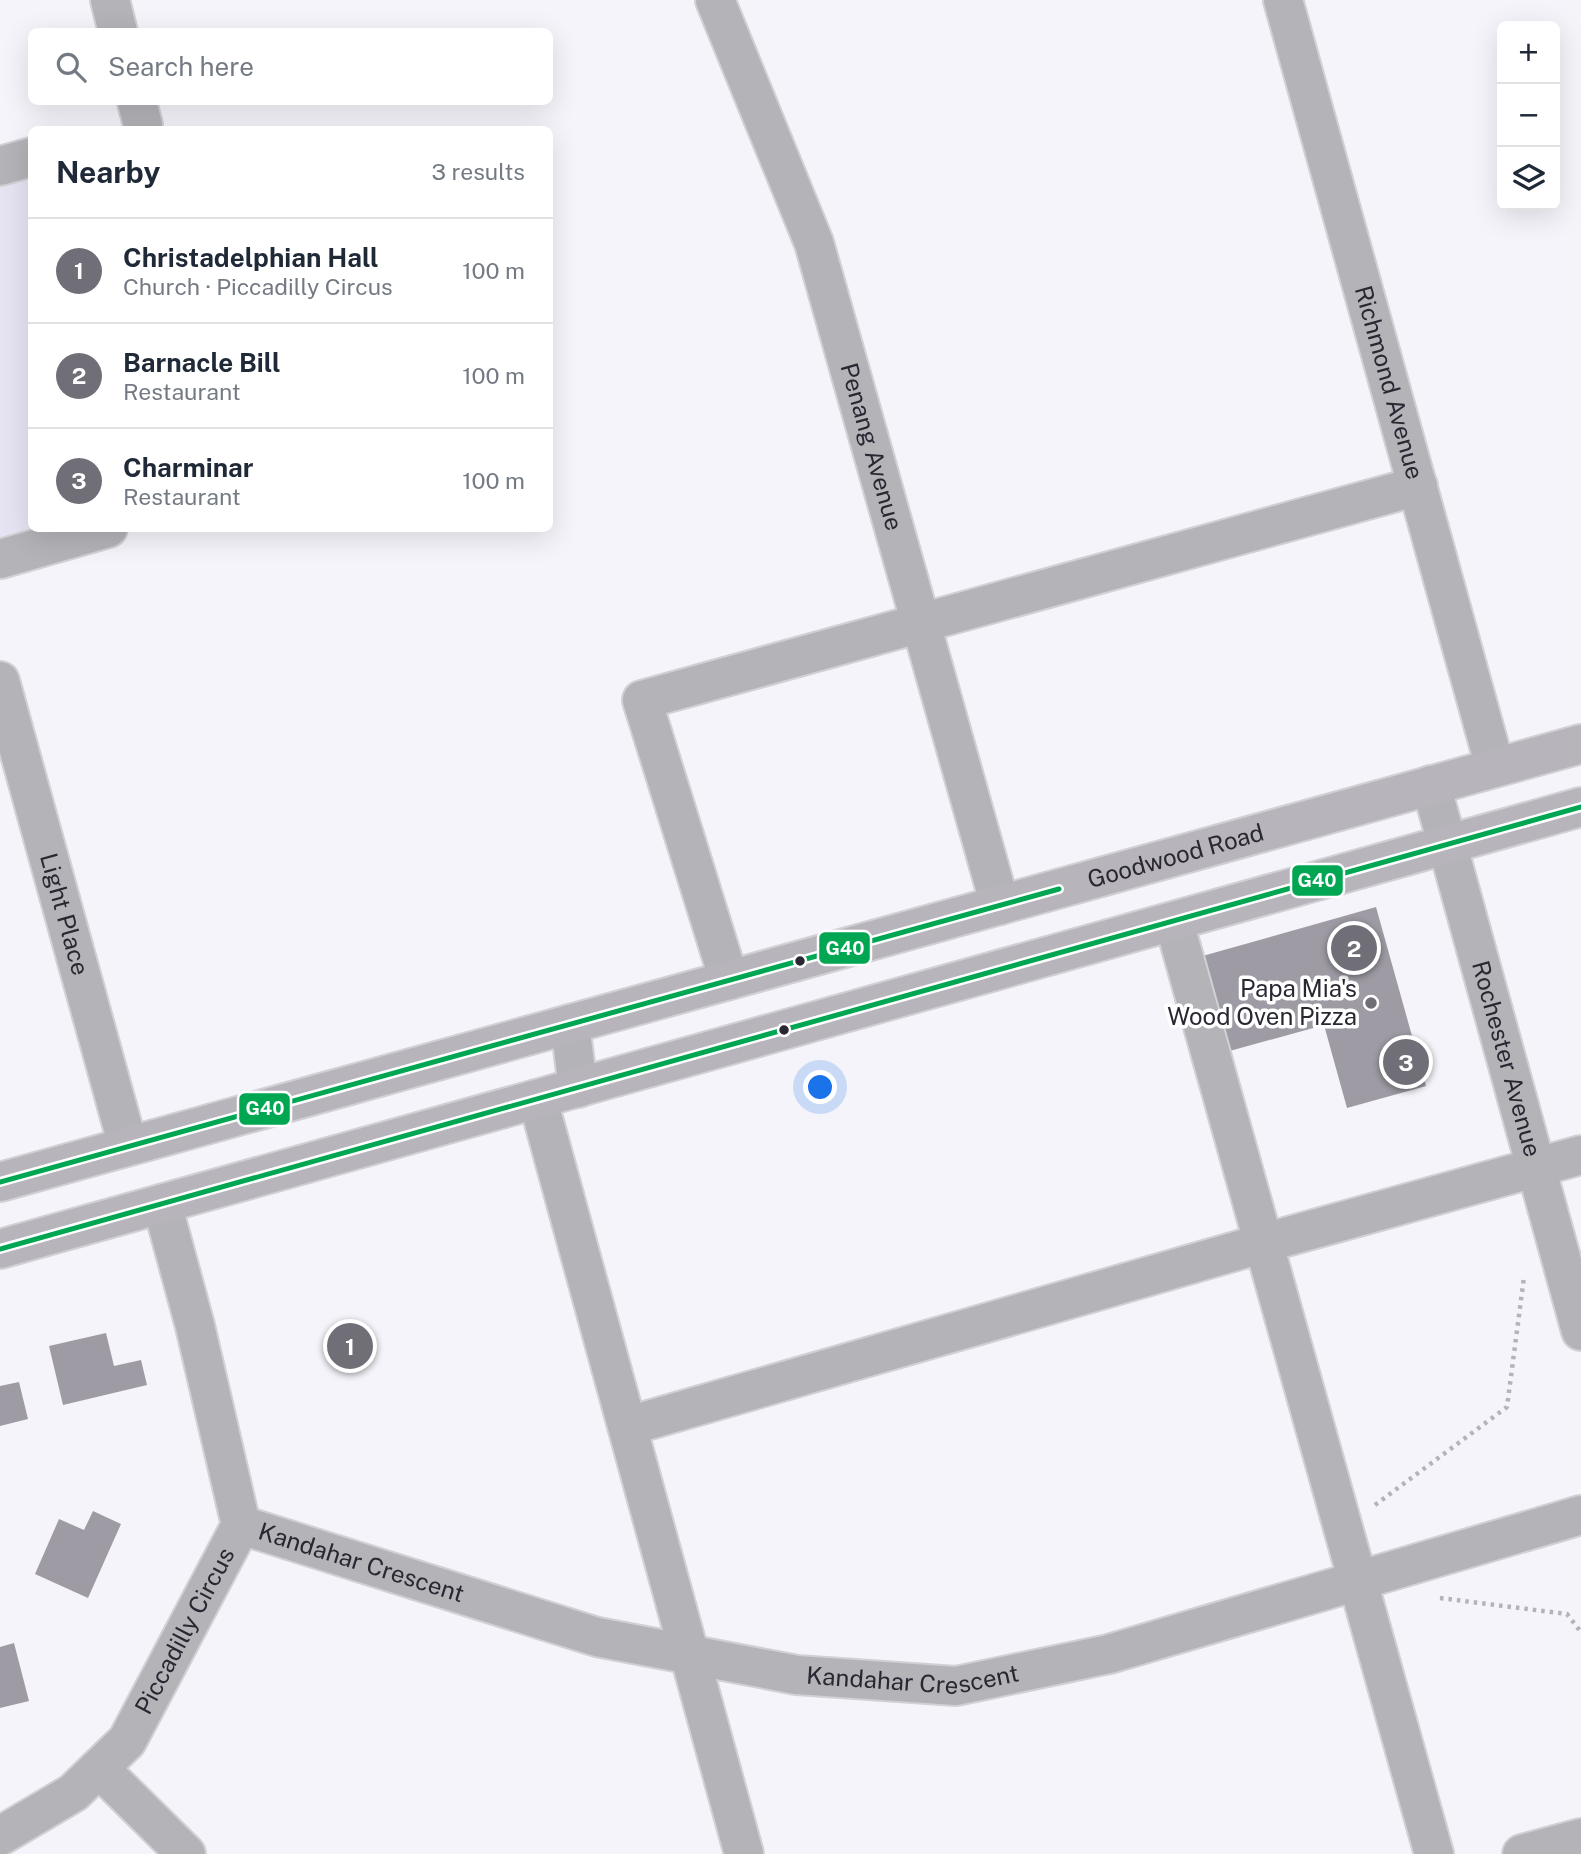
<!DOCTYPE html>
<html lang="en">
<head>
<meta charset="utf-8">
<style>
  :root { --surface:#fff; --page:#f6f6f7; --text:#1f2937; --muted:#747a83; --line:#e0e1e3; --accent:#706f78 }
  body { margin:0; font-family:"Public Sans",sans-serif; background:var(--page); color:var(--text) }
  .controls { position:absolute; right:21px; top:21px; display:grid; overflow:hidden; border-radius:10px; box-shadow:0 7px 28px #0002 }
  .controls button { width:63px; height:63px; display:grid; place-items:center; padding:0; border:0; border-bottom:2px solid var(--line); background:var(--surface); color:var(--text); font:35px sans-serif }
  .you { position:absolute; left:821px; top:1088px; width:24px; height:24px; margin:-18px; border:5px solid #fff; border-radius:50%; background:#1a73e8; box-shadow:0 0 0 10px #1a73e833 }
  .badge { display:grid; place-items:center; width:46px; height:46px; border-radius:50%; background:var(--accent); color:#fff; font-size:23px; font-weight:700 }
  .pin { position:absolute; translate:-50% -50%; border:4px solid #fff; box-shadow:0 2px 7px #0006 }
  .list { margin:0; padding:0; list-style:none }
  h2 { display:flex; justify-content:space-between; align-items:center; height:91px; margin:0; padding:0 28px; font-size:30px }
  h2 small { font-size:23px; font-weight:400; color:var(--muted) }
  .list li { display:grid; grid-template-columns:46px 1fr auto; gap:21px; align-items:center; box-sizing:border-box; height:105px; padding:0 28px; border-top:2px solid var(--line) }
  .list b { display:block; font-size:26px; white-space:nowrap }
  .list p { margin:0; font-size:23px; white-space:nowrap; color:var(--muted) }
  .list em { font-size:23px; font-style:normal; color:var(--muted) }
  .icon { flex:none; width:38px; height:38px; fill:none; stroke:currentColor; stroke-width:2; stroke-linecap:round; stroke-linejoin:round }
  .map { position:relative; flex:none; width:1581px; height:1854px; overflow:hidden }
  .search { position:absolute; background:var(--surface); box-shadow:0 7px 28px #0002; left:28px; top:28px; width:525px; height:77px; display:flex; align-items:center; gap:18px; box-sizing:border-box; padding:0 24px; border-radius:10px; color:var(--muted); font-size:26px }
  .panel { position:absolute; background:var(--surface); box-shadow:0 7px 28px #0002; left:28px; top:126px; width:525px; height:406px; border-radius:10px }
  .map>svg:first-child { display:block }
</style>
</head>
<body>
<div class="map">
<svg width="1581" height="1854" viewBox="0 0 1581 1854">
  <rect width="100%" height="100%" fill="#f5f4fa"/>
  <path fill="#e6e3f3" d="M31,157L32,528L108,529L0,559V166Z"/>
  <path fill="#9e9ba4" d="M1376,907L1426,1086L1347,1108L1324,1025L1226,1052L1199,957Z
    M106,1333L114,1366L141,1360L147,1385L63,1405L49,1346Z
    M19,1382L28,1419L0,1426V1386Z
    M93,1511L121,1524L88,1598L35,1574L59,1519L84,1530Z
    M14,1643L29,1701L0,1708V1647Z"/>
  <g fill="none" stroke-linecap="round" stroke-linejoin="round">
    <g stroke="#d1d0d5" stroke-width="42">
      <g id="minor">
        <path d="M110,0L118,32"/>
        <path id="s1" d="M715,0L814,243L1000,905"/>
        <path id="s2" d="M1283,0L1495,767"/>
        <path d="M137,102L143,125"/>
        <path d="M0,166L32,157"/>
        <path d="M0,559L108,528"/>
        <path id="s3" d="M0,681L128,1146"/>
        <path id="s4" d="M1431,785L1581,1331"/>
        <path d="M1174,922L1434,1854"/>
        <path d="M729,980L642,700L1418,486"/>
        <path d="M570,1024L578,1088"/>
        <path d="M538,1100L744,1854"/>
        <path d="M628,1426L1264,1243L1581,1155"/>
        <path id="s5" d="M241,1525L597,1637L797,1675L956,1686L1109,1654L1581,1515"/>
        <path d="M99,1768L186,1854"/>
        <path id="s6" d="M0,1836L73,1793L127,1741L241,1525L195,1326L162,1204"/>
        <path d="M1522,1854L1581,1838"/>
      </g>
    </g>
    <g stroke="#d1d0d5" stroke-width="42">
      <g id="major">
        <path id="s7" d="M0,1182L1581,744"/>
        <path d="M0,1249L1581,807"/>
      </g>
    </g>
    <path stroke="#b4b3b9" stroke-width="4.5" stroke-dasharray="3.5 5" stroke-linecap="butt" d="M1375,1505L1507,1407L1524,1277
      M1440,1598L1567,1614L1581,1632"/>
    <use href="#minor" stroke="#b4b3b8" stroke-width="38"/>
    <use href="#major" stroke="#b7b5bb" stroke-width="38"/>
    <g stroke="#fff" stroke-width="10">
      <path id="bus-1" d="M0,1182L1059,889
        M0,1249L1581,807"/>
    </g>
    <use href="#bus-1" stroke="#00a651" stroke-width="5"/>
  </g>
  <g fill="#292732" stroke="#fff" stroke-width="2.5">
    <circle cx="800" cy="961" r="6"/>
    <circle cx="784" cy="1030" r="6"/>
  </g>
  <circle fill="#706f78" stroke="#fff" stroke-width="2.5" cx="1371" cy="1003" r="7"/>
  <g text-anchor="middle" stroke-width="7" stroke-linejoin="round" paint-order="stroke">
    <g font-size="24" fill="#292732" stroke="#fff">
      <text dy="8" stroke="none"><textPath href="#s2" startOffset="397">Richmond Avenue</textPath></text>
      <text dy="8" stroke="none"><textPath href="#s1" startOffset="474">Penang Avenue</textPath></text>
      <text dy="8" stroke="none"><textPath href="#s7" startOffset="1220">Goodwood Road</textPath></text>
      <text dy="8" stroke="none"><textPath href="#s3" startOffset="242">Light Place</textPath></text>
      <text dy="8" stroke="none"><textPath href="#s4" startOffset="284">Rochester Avenue</textPath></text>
      <text dy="8" stroke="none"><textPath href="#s5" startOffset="126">Kandahar Crescent</textPath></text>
      <text dy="8" stroke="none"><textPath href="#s6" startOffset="284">Piccadilly Circus</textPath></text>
      <text dy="8" stroke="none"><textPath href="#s5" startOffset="693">Kandahar Crescent</textPath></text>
    </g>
    <g font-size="24" fill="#292732" stroke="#fff" text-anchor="end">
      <text x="1357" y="997">Papa Mia's<tspan x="1357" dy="28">Wood Oven Pizza</tspan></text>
    </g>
  </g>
  <g stroke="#fff" stroke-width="2.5">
    <rect x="1291" y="864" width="53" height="33" rx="7" fill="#00a651"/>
    <rect x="818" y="931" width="53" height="34" rx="7" fill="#00a651"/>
    <rect x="238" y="1092" width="53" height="34" rx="7" fill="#00a651"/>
  </g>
  <g font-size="19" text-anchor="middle" font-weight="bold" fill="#fff">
    <text x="1317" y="887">G40</text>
    <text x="845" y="955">G40</text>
    <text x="265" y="1115">G40</text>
  </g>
</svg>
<div class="controls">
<button>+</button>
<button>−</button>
<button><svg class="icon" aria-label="layers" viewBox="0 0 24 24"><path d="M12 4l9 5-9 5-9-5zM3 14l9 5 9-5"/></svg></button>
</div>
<div class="you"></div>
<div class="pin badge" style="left:350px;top:1346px">1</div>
<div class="pin badge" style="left:1354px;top:948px">2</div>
<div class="pin badge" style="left:1406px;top:1062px">3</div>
<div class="search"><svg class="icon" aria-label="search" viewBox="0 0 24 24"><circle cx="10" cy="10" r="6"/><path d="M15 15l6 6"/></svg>Search here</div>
<section class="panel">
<h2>Nearby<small>3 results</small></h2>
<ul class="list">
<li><span class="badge">1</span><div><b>Christadelphian Hall</b><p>Church · Piccadilly Circus</p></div><em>100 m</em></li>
<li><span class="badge">2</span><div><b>Barnacle Bill</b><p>Restaurant</p></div><em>100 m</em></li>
<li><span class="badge">3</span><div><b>Charminar</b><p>Restaurant</p></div><em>100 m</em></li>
</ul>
</section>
</div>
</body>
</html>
